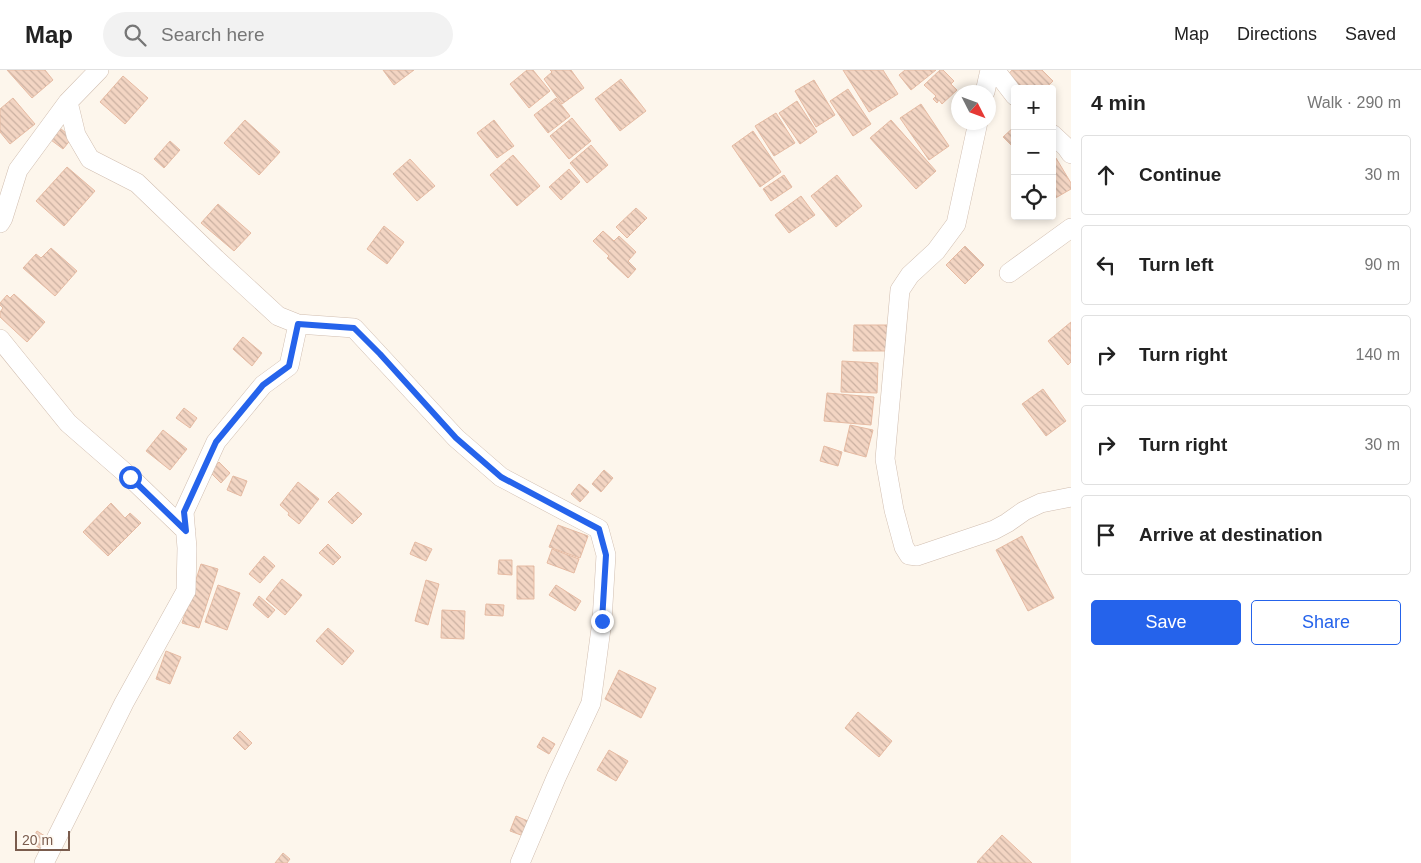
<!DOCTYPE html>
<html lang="en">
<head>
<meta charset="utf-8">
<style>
  :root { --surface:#fff; --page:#f2f2f2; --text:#222; --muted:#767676; --line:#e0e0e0; --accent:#2563eb }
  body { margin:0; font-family:Arial,sans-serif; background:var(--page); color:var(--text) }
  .controls { position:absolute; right:15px; top:15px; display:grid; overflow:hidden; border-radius:5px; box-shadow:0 2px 8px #0003 }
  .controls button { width:45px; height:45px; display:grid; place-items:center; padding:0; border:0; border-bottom:1px solid var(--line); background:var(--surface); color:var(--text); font:25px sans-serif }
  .compass { position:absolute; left:951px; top:15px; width:45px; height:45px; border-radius:50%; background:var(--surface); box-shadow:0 2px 8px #0003; rotate:132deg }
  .scale { position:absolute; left:15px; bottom:12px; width:55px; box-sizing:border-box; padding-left:5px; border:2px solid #7a5c4d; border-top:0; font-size:14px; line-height:18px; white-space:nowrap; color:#7a5c4d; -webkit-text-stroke:4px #fffaf3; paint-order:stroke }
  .stop { position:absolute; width:15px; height:15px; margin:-11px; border:4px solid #2563eb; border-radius:50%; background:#fff }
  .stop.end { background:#2563eb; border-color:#fff; box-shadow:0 1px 5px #0008 }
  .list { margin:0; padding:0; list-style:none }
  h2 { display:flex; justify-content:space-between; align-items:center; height:65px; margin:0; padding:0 20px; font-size:21px }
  h2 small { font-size:16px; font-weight:400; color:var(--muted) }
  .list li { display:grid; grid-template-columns:32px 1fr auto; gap:15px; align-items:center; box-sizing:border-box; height:80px; margin:0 10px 10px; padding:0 10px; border:1px solid var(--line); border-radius:5px }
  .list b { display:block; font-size:19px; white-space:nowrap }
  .list em { font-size:16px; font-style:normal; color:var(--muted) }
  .actions { display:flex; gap:10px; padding:15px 20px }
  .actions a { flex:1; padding:11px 0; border:1px solid var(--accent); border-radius:5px; text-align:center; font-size:18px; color:var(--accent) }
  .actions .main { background:var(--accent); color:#fff }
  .icon { flex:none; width:28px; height:28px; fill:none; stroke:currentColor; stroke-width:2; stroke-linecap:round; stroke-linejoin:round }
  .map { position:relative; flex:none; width:1071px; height:793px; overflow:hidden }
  header { display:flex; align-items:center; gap:30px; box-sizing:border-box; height:70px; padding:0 25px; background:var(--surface); border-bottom:1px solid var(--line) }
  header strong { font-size:24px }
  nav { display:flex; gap:28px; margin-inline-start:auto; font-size:18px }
  .search { width:350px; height:45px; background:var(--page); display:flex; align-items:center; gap:12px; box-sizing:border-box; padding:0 18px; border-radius:28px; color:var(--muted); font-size:19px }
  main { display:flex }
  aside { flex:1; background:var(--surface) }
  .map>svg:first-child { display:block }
</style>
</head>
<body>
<header>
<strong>Map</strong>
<div class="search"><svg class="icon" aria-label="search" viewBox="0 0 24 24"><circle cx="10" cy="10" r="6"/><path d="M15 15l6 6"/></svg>Search here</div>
<nav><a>Map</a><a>Directions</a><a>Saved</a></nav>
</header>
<main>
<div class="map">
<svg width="1071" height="793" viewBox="0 0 1071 793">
  <defs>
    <pattern id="building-back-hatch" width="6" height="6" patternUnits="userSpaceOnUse" patternTransform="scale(1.25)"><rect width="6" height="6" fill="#f3d5c3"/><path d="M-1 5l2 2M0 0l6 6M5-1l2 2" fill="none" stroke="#cab0a1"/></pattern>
  </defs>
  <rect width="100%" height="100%" fill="#fdf6ec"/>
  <path fill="url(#building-back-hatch)" stroke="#e6bba3" d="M7,0H45L53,10L32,28Z
    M383,0H414L394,15Z
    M527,0H533L550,21L529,38L510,14Z
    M550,0H571L584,18L562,34L544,9L552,2Z
    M843,0H883L898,24L869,42Z
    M905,0H936L911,20L899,5Z
    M940,0H943L954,11L951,14L957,20L942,34L939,30L937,33L933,29L936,26L924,15Z
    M1012,0H1042L1053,11L1045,19H1015L1007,6Z
    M123,6L148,28L125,54L100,32Z
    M621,9L646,41L620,61L595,29Z
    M814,10L835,45L816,57L795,21Z
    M848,19L871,54L853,66L830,31Z
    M13,28L35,54L10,74L0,62V39Z
    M556,28L570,46L548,63L534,45Z
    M797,31L817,62L800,74L779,43Z
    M921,34L949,76L929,90L900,48Z
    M776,43L795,73L774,86L755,56Z
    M572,48L591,71L569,89L550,66Z
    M245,50L280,82L259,105L224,73Z
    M494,50L514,76L497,88L477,63Z
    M891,50L936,101L916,119L870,68Z
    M1015,56V79L1003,67Z
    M60,58L72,68L63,79L51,70Z
    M753,61L781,102L760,117L732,76Z
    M170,71L180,80L164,98L154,89Z
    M591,75L608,95L587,113L570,93Z
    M513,85L540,116L517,136L490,105Z
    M1056,88L1071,113V119L1052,130V90Z
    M410,89L435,116L417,131L393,104Z
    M67,97L95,121L64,156L36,131Z
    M569,99L580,112L561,130L549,117Z
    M784,105L792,117L771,131L763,119Z
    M837,105L862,136L836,157L811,126Z
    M801,126L815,145L789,163L775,145Z
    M218,134L251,163L234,181L201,153Z
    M636,138L647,148L627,168L616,157Z
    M384,156L404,172L387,194L367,179Z
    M603,161L614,171L619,166L636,182L628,191L636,199L628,208L607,188L609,186L593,171Z
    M965,176L984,195L965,214L946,195Z
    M51,178L77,201L55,226L23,198L36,184L41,188Z
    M14,224L45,252L27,272L0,247V242L3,238L0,235V233L7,225L10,228Z
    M1071,252V292L1068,295L1048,271Z
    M854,255H890V281H853Z
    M243,267L262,283L252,296L233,279Z
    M842,291L878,293L877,323L841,322Z
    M1043,319L1066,351L1046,366L1022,334Z
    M827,323L874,327L871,355L824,351Z
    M184,338L197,348L190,358L176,348Z
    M850,355L873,360L866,387L844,381Z
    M163,360L187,379L170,400L146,381Z
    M824,376L842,382L838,396L820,391Z
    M219,392L230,403L221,413L210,402Z
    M604,400L613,408L601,422L592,414Z
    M233,406L247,411L241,426L227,420Z
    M298,412L319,429L299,454L288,445L289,443L280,435Z
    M579,414L589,422L580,432L571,424Z
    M338,422L362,444L352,454L328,432Z
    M111,433L125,448L130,443L141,453L108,486L83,462Z
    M558,455L588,466L580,488L549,477Z
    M1022,466L1054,528L1028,541L996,480Z
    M415,472L432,479L426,491L410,484Z
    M328,474L341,487L333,495L319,483Z
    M552,479L579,489L574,503L547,493Z
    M264,486L275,496L260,513L249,504Z
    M499,490H512V505L498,504Z
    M201,494L218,499L199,558L182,553Z
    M517,496H534V529H517Z
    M282,509L302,525L285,545L266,529Z
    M426,510L439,514L428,555L415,551Z
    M218,515L240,523L227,560L205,552Z
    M556,515L581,531L575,541L549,525Z
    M259,526L275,540L268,548L253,535Z
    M486,534L504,535L503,546L485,545Z
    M442,540L465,541L464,569L441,568Z
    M328,558L354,581L342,595L316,571Z
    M166,581L181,587L170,614L156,609Z
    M619,600L656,618L641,648L605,629Z
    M858,642L892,671L879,687L845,658Z
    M240,661L252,673L245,680L233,668Z
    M543,667L555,674L549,684L537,677Z
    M609,680L628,691L616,711L597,700Z
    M516,746L535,754L529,768L510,761Z
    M37,761L48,768L41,779L30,772Z
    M1002,765L1032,793H978L977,792Z
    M283,783L290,789L287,793H275Z"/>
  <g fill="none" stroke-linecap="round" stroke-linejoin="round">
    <g stroke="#d1beb0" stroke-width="20">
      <path id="street" d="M995,0L1015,26
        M985,22L990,0
        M68,32L76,65L90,89L137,113L216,189L278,246L298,254L354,258L456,368L501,407L599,459L606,485L602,551L591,633L556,708L520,793
        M978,52L956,154L936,181L910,205L900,220L885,389L894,440L904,477L909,485L917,486L994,460L1007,453L1024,441L1041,433L1071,427
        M1052,64L1066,77L1071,84
        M0,153L3,148L18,100L68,32L99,0
        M1009,203L1071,158
        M0,269L68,353L130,407L186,461
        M44,793L124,633L186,521L187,478L184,442L216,372L263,315L289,296L298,254"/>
    </g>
    <use href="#street" stroke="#fff" stroke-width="19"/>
  </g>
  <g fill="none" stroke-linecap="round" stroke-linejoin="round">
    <path stroke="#2563eb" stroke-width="6" d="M130,407L186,461L184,442L216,372L263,315L289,296L298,254L354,258L380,284L456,368L501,407L599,459L606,485L602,551"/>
  </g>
</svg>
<div class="controls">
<button>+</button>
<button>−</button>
<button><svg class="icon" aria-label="locate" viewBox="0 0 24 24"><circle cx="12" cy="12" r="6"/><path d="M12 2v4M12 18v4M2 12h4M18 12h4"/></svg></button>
</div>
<svg class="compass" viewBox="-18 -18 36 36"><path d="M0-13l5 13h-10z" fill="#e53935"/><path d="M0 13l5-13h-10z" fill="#767676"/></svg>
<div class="scale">20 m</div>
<div class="stop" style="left:130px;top:407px"></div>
<div class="stop end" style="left:602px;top:551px"></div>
</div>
<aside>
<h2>4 min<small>Walk · 290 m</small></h2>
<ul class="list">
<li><svg class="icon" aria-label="ahead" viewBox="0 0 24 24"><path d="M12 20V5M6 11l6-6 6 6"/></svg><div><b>Continue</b></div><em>30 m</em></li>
<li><svg class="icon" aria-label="left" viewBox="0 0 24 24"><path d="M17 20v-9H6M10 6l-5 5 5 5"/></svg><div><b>Turn left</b></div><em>90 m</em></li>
<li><svg class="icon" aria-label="right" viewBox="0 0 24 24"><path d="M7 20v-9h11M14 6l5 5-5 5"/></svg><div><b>Turn right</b></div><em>140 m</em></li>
<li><svg class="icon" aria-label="right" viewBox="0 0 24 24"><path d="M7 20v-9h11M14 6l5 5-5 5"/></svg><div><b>Turn right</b></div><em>30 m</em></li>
<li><svg class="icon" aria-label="arrive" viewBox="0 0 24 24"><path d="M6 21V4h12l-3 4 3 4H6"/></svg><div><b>Arrive at destination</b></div></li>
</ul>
<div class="actions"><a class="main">Save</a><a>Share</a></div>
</aside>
</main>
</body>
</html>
